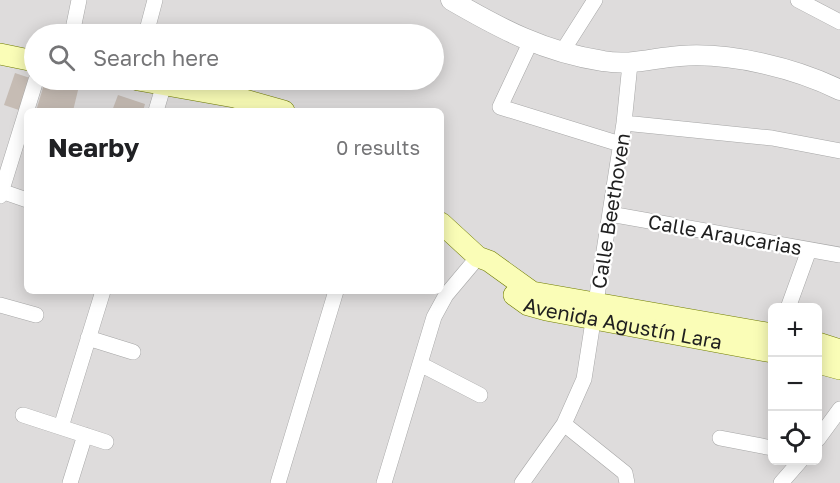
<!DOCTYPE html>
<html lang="en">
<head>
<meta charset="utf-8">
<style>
  :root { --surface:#fff; --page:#f6f6f6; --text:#202124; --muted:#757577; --line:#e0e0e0 }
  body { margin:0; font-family:"Golos Text",sans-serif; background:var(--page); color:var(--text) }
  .controls { position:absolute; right:18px; bottom:18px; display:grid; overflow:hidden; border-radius:9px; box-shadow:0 3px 15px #0003 }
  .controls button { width:54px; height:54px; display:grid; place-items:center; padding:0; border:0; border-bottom:2px solid var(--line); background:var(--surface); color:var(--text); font:30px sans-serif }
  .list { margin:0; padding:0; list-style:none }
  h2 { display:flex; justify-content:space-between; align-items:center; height:78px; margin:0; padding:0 24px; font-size:26px }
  h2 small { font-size:20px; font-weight:400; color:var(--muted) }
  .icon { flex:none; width:33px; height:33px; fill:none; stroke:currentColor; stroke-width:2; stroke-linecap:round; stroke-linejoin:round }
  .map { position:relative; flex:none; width:840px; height:483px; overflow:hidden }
  .search { position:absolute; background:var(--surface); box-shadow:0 3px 15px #0003; left:24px; top:24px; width:420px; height:66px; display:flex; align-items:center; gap:15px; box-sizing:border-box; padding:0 21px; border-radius:33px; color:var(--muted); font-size:22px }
  .panel { position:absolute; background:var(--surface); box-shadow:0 3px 15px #0003; left:24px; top:108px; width:420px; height:186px; border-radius:9px }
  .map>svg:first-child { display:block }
</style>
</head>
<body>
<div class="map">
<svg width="840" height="483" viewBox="0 0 840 483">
  <rect width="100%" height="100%" fill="#f1ede5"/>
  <path fill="#dedcdc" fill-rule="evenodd" d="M0,0H840V483H0ZM34,34H434V80H34ZM27,111H441V291H27ZM772,308H818V460H772Z"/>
  <path fill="#c6bcb4" d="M15,73L30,78L19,110L4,105Z
    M45,81L79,86L73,111H36Z
    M118,95L145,104L143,111H112Z"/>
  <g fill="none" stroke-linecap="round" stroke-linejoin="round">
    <g stroke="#a6a6a6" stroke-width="16">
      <path id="minor" d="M798,0L840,22
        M72,34L79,0
        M146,34L155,0
        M530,43L500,107L620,144
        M562,52L595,0
        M156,111L164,84
        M624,123L772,138L840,151
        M1,191L27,200
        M0,196L36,80
        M610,214L840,255
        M0,305L36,315
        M788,308L809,250
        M88,338L133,352
        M420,364L480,395
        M23,415L106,442
        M564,424L625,473L627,483
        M61,427L103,291
        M720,438L772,448
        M818,439L840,409
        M70,483L85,435
        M278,483L336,291
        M384,483L434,317L446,295L478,257
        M522,483L564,424L584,379L624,123L630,64
        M781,483L801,460"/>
    </g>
    <g stroke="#a6a6a6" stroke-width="21">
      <path id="tertiary" d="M451,0C501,29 544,52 603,61C630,66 653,58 680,56C730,52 795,68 840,90"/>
    </g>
    <g stroke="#707d00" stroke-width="22">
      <g id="secondary">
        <path d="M0,54L34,61"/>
        <path d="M138,80L234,97L284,111"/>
        <path d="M441,223L478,257L489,261L532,292L772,334"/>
        <path id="s1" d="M514,295L528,305L546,310L772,352"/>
        <path d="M818,343L840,350"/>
        <path d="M818,363L840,369"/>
      </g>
    </g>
    <use href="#minor" stroke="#fff" stroke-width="15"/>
    <use href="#tertiary" stroke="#fff" stroke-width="20"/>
    <use href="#secondary" stroke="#fafdb7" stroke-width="21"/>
  </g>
  <g text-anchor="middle" stroke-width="4.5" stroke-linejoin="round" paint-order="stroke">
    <g font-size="20" fill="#1f1f1f" stroke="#fff">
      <text transform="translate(611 211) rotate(-81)" y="7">Calle Beethoven</text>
      <text transform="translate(725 235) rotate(10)" y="7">Calle Araucarias</text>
      <text dy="7" stroke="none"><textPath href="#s1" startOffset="114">Avenida Agustín Lara</textPath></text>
    </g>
  </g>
</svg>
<div class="controls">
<button>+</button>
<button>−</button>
<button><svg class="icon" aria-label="locate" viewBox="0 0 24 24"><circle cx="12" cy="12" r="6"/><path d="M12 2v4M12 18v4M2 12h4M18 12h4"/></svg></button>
</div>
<div class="search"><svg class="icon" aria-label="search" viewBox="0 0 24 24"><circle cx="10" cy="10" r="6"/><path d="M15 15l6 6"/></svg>Search here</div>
<section class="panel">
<h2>Nearby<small>0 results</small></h2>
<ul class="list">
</ul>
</section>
</div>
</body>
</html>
